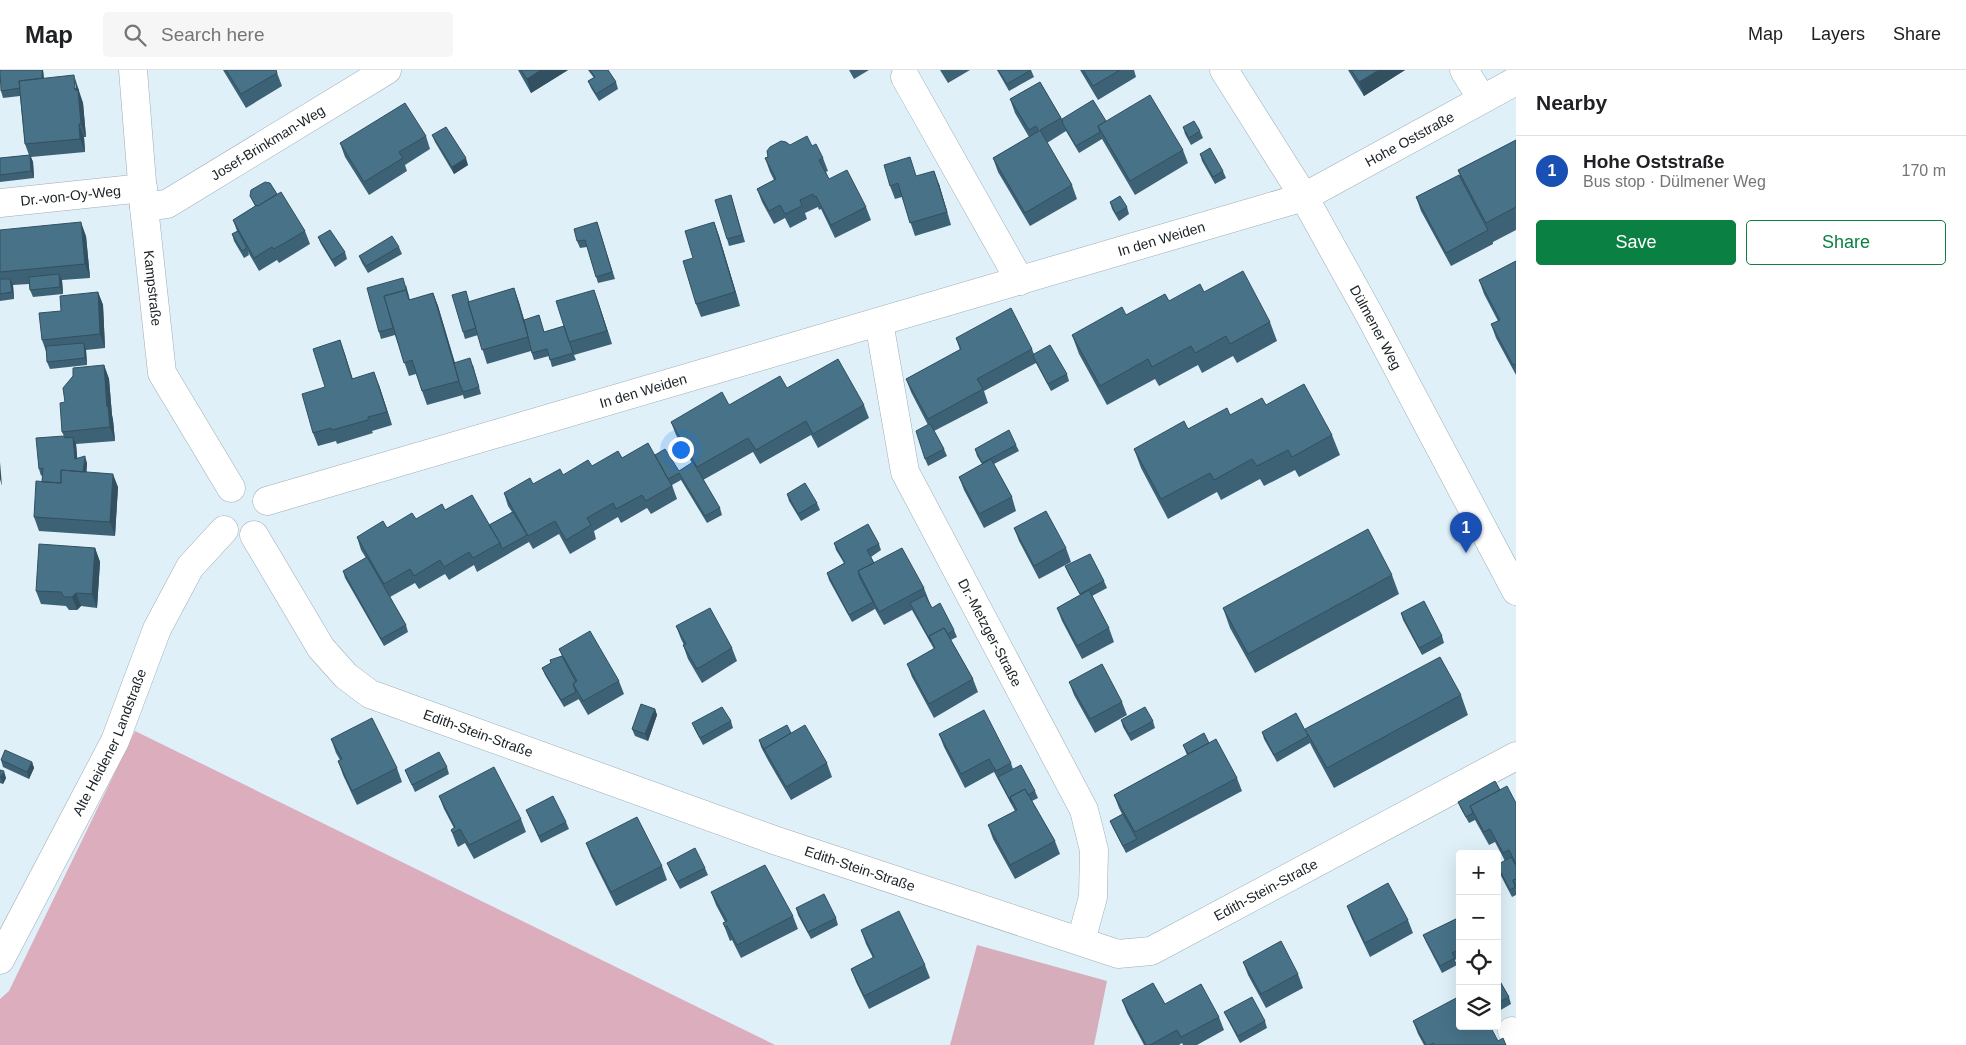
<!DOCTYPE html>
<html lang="en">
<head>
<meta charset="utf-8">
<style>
  :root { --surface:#fff; --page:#f6f6f6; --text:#202124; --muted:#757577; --line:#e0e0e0; --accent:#0b8043 }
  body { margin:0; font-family:Arial,sans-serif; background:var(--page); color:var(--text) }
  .controls { position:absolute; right:15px; bottom:15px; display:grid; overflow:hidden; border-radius:5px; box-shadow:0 5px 20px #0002 }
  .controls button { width:45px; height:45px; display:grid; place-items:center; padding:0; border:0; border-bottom:1px solid var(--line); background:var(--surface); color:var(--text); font:25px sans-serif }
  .you { position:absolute; left:680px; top:379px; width:18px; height:18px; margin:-12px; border:4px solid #fff; border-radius:50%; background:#1a73e8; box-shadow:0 0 0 8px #1a73e833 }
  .badge { display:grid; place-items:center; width:32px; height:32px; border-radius:50%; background:var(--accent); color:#fff; font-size:16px; font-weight:700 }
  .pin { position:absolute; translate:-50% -41px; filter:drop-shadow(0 1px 2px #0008) }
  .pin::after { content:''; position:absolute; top:26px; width:18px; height:15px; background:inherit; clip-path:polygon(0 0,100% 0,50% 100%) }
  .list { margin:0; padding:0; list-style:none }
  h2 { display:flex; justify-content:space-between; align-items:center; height:65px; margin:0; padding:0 20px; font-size:21px }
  h2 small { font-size:16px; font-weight:400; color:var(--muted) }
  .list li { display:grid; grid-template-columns:32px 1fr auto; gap:15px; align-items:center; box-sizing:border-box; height:70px; padding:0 20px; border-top:1px solid var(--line) }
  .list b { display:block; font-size:19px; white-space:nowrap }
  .list p { margin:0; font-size:16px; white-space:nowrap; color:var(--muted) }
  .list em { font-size:16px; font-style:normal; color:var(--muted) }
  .actions { display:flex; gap:10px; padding:15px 20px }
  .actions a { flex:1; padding:11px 0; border:1px solid var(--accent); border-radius:5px; text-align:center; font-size:18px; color:var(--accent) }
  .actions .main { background:var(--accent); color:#fff }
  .icon { flex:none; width:28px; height:28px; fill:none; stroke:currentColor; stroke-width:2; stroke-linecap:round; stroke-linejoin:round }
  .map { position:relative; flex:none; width:1516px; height:975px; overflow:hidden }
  header { display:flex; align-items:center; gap:30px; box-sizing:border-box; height:70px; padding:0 25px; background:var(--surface); border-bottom:1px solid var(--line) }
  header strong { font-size:24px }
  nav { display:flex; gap:28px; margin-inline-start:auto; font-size:18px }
  .search { width:350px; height:45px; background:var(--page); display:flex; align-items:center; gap:12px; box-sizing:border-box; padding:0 18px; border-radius:5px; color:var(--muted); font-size:19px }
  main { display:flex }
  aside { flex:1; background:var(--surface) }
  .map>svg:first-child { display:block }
</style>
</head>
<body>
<header>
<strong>Map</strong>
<div class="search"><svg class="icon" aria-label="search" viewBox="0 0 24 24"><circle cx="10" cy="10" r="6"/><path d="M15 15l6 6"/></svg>Search here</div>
<nav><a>Map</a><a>Layers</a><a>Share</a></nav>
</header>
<main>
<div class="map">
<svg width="1516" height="975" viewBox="0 0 1516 975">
  <rect width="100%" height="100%" fill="#dff0f9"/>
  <path fill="#d6aebb" d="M977,875L1107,911L1094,975H950Z"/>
  <path fill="#dcadbc" d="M135,661L775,975H0V929L9,921Z"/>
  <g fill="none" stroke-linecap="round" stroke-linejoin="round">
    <g stroke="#9dadb5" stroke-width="29">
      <g id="minor">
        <path id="s1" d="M133,0L144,137L162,303L231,418"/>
        <path id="s2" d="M1224,0L1304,127L1369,244L1516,521"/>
        <path d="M1464,0L1482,29"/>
        <path d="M905,7L1020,211"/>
        <path id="s3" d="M0,133L143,118"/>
        <path id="s4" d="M144,137L167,134L387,0"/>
        <path id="s5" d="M879,252L905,402L1084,740L1094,780L1093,827L1081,871"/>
        <path id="s6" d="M267,431L1304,127L1516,11"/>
        <path id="s7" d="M254,465L321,578L346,606L370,624L774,770L1118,884L1151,881L1516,686"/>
        <path id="s8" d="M0,890L115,671L157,559L190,497L224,460"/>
        <path d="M1512,961L1516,968"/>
      </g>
    </g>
    <use href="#minor" stroke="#fff" stroke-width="28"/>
  </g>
  <path fill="#3d6275" d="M43,0L44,8L79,19V24L83,33L86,67H84L85,82L31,87L33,92L34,108L0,112V88L29,85L25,74L20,26L3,28L1,21Z
    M223,0H276L282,16L246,38Z
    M518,0H568L531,23Z
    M588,0H608L616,12L618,19L599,31L591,18L588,11L594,8Z
    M849,0H869L854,9Z
    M940,0H970L948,13Z
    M997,0H1031L1034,7L1009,21Z
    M1080,0H1134L1136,7L1098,30Z
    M1348,0H1405L1364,26Z
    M1040,12L1062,49L1106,51L1183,80L1188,93L1135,125L1102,69L1079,83L1066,61L1047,73L1072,115L1077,129L1030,156L998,102L993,88L1029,67L1015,43L1010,29Z
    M1183,57L1200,61L1203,68L1191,75L1185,64Z
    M432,65L468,95L454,104L435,72Z
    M426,66L430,79L405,95L407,101L369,125L345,87L340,73Z
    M1516,70V160L1493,172V174L1451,196L1421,141L1416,127L1460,106L1458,100Z
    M790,75L812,76L823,88L828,101L826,102L829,109L866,137L871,150L835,168L821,139L819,140L818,137L805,143L807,149L790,158L785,148L774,154L762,132L757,119L774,110L770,102L765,88Z
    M1200,84L1223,101L1226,108L1215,114L1202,91Z
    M916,106L939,114L951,155L915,166L902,127L895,129L890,116Z
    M277,124L305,161L310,174L279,193L277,190L259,201L248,182L249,185L244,188L234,171L232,164L237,161L233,150L255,136L250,126Z
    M731,125L745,172L729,176L727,169Z
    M1110,132L1127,137L1129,144L1119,151L1112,139Z
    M597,152L615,209L598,213L587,177L580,178L577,171Z
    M714,152L719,166L740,236L701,247L696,234L693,188Z
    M0,160L86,166L90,208L62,210L63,224L33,227L30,220L29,214L13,215L14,229L0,231Z
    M318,167L345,182L347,189L335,197L321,174Z
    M399,177L402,184L368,203L362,193L359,186Z
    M1516,191V305L1496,268L1491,254L1498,251L1484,224L1479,210Z
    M406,215L410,230L433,223L438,236L455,293L473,295L481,324L464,329L463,325L427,335L416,304L409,306L395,265L381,269L379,262Z
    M514,218L524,250L539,245L544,262L564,256L594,220L612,274L574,285L576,290L552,297L549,286L534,290L531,281L487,294L478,265L465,269L463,262L470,232Z
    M98,222L103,235L105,278L86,280L87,295L50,299L47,292V284L42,270L61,241Z
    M1204,222L1270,252L1277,271L1237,293L1233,286L1202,303L1198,295L1159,316L1155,309L1107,335L1079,284L1072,265L1126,245L1169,231Z
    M956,268L1032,279L1034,284L1067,304L1069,311L1051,321L1036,293L984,321L988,333L934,361L944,379L947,386L928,396L925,389L928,355L911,322L906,309L960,280Z
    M340,270L352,309L379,315L392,355L372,361L373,363L337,374L336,371L318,376L313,363L325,317Z
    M104,295L109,309L112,345L113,350L115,371L76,374L77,388L87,393L86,402L118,417L115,466L39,461L34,447L42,412V405L41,406L39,399L64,366L62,362L65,332Z
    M787,318L864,335L869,348L818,378L811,365L760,394L753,382L703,410L720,438L722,445L707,453L681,410L672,415L677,429L651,444L647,438L621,453L618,447L594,461L596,469L570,484L559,464L533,479L529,472L477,502L474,495L449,510L445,504L419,519L415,513L390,527L406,555L408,562L384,576L345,508L343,501L366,488L361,480L357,467L445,440L489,455L512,442L508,436L504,423L622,388L655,385L679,401L692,393L676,365L671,352Z
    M1266,335L1332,365L1340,385L1299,407L1295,400L1264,416L1260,409L1221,430L1217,422L1168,449L1141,398L1134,379L1188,359L1230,345Z
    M1016,375L1019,381L994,394L1012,427L1016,441L984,458L964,420L959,407L982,394L977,386L975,379Z
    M787,424L817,433L820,440L801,451L789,431Z
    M1014,458L1066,478L1071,492L1039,509L1019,471Z
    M834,473L879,474L881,480L871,487L874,493L924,518L929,531L932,538L954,560L957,567L951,570L973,609L978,622L934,648L912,607L907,594L934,579L912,540L884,555L874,537L875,539L852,552L829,510L827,503L844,493L836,480Z
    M95,478L100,492L97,538L81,536L77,540H69L66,536L41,534L36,521Z
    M1065,496L1104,511L1107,518L1092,526L1109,558L1114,572L1082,589L1062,551L1057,538L1080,525L1068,503Z
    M1392,505L1399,524L1255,603L1230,558L1223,538Z
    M1401,543L1442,566L1444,573L1422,585L1403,550Z
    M676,556L732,578L737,591L702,613L688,589L683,575H684L681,569Z
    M559,579L619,611L624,624L588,645L578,628L579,629L564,637L545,605L542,598L562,586Z
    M1069,612L1122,632L1127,645L1095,663L1074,625Z
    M1461,625L1468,645L1334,718L1313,679L1310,673L1277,692L1264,669L1262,662L1307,664Z
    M655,639L657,645L648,671L635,666L632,659Z
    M1121,650L1153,651L1155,658L1131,671L1123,657Z
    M731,651L733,658L703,675L695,660L692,653Z
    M791,663L827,693L832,707L791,730L769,692L761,677L759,670Z
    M939,664L1011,693L1013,699L1035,721L1038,728L1032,731L1055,771L1060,784L1015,809L993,769L988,755L1015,741L994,702L965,718L944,677Z
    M331,669L397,698L402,712L357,735L343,705L338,691L340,690L336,683Z
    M1209,673L1237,708L1242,721L1126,783L1113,758L1110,751L1122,744L1119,738L1114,725L1187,685L1183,675Z
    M1,690L32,692L34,698L29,709L3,697Z
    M447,697L449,704L415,722L405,700Z
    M0,700L6,708L3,714L0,713Z
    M1500,720L1516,733V825L1512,827L1499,802L1497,796L1505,791L1495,772L1489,775L1475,750L1469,753L1461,739L1458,732Z
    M439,726L521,749L526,762L474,789L465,773L458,777L456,773L451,760L454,758L444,739Z
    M526,740L566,752L569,759L541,773Z
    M586,773L662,796L667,810L616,836L591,786Z
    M667,793L705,798L708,805L680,819L670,800Z
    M711,822L793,846L798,859L741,888L732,870L730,871L728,866L723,853L725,852L716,835Z
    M1347,836L1408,850L1413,863L1370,887L1352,849Z
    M796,838L836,848L838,855L811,869L798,845Z
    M1460,847V887L1455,890L1457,895L1442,903L1426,872L1423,865Z
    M861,860L925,895L930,908L869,939L856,912L851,899L873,888L866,874Z
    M1243,892L1298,904L1303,918L1266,938L1248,905Z
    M1497,906L1509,927L1511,934L1499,941L1497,938Z
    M1122,930L1165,934L1219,947L1224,960L1197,975H1183L1182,973L1179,975H1144L1127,943Z
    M1224,942L1265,951L1267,958L1240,973L1227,948Z
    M1413,951L1460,956L1498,971L1506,975H1424L1418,964Z"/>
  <path fill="#32505f" d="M42,0H43L45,22L43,15Z
    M541,0H568L531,23L527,9Z
    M1379,0H1405L1364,26L1359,12Z
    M74,5L83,33L86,67L81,54Z
    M79,54L84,67L85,82L80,69Z
    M30,85L33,92L34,108L31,101Z
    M466,88L468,95L454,104L452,97Z
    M934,101L939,114L951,155L947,142Z
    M81,152L86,166L90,208L85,194Z
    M714,152L719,166L740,236L735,222Z
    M59,204L62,210L63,224L60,217Z
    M10,209L13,215L14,229L12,222Z
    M514,218L519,232L533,280L528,267Z
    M594,220L599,234L612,274L607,261Z
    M98,222L103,235L105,278L100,264Z
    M433,223L438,236L464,324L459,311Z
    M340,270L345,284L357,322L352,309Z
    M84,273L86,280L87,295L85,288Z
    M104,295L109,309L112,345L113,350L115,371L110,357L107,337Z
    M374,302L379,315L392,355L387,342Z
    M73,367L76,374L78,396L75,389Z
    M85,386L87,393L86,415L83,408Z
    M0,392L2,416L0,409Z
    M113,404L118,417L115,466L110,452Z
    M95,478L100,492L97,538L92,524Z
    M76,523L81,536L77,540L72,527Z
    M655,639L657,645L648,671L645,664Z
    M32,692L34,698L29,709L27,702Z
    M4,701L6,708L3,714L1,707Z"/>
  <path fill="#477288" stroke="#32505f" d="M0,0H42V8L19,11L20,18L1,21Z
    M226,0H276L277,3L241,24Z
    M521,0H541L527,9Z
    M590,0H608L616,12L596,24L588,11L595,7Z
    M998,0H1031L1007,14Z
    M1083,0H1120L1093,16Z
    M1351,0H1379L1359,12Z
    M74,5L75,20H78L81,54H79L80,69L25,74L19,11Z
    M1040,12L1061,48L1040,60L1072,115L1025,143L993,88L1039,61L1036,56L1029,60L1010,29Z
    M1150,25L1183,80L1130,111L1098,56Z
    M1093,30L1106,51L1098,56L1100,62L1076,76L1063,54L1062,49Z
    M405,33L426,66L399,82L403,88L364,112L340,73Z
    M1194,51L1200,61L1189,68L1183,57Z
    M446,57L466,88L452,97L432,65Z
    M807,66L812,76L816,74L823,88L819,90L829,109L847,100L866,137L831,155L816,126L814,127L813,124L800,130L802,136L785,144L780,135L769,141L757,119L776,109L765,88L768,87L767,81L770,77L781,71L786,72L790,75Z
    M1516,70V137L1486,153L1458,100Z
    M1210,78L1223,101L1213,107L1200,84Z
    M30,85L31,101L0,105V88Z
    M910,87L916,106L934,101L947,142L910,153L898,113L890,116L884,95Z
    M1459,105L1488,160L1446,183L1416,127Z
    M265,112L270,113L277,124L258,136L257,135L256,136L250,126L251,120Z
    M281,122L305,161L274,179L272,177L254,188L233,150L257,135L258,136Z
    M731,125L742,165L727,169L715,130Z
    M1120,126L1127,137L1116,144L1110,132Z
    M81,152L85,194L0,202V160Z
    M597,152L612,202L596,207L585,170L577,171L574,159Z
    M714,152L735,222L696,234L683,191L693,188L685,161Z
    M330,160L345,182L332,190L318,167Z
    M238,161L247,178L242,181L232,164Z
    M392,166L399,177L366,196L359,186Z
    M1516,191V294L1513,295L1491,254L1500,250L1479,210Z
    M1243,201L1270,252L1230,274L1226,266L1195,283L1191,276L1152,297L1148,289L1100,316L1072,265L1122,237L1126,245L1165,224L1169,231L1200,214L1204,222Z
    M59,204L60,217L30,220L29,207Z
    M403,208L408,226L406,220L384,226L393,258L379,262L367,218Z
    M0,209H10L12,222L0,224Z
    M514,218L528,267L482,280L468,232Z
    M406,220L409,230L433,223L459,311L422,321L412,290L404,293L384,226Z
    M594,220L607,261L569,272L556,231Z
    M466,221L469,232H468L476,258L463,262L452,225Z
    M98,222L100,264L42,270L39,243L61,241L60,226Z
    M1011,238L1032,279L977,309L983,319L928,349L906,309L961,279L956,268Z
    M539,245L544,262L564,256L573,283L550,290L547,279L532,283L524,250Z
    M340,270L352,309L374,302L387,342L368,347V350L332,360L331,358L313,363L302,324L325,317L313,279Z
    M84,273L85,288L47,292L46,276Z
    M1050,275L1067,304L1048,314L1033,286L1034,284Z
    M470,288L479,317L463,322L459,312L454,293Z
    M838,289L864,335L813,364L806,351L756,380L748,368L697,397L671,352L722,322L729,335L780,306L787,318Z
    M104,295L107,337L108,336L110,357L62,362L60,333L65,332L63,318L73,306V298Z
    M1304,314L1332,365L1292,387L1288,380L1257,396L1252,389L1214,410L1210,403L1161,429L1134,379L1184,351L1188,359L1227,338L1230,345L1262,328L1266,335Z
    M929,354L931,355L944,379L925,389L916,361Z
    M1009,360L1016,375L982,393L975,379Z
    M64,366L65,368L73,367L75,389L85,386L83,402L61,400V413L42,412L43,398L39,399L36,368Z
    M648,373L672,416L646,431L642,425L616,439L613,433L587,448L591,455L566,470L555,451L528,466L504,423L530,408L533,414L560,399L563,405L588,390L592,396L618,381L622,388Z
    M665,379L679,401L693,392L720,438L705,446L679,403L668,409L655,385Z
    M991,389L1012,427L979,444L959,407Z
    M61,400L113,404L110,452L34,447L36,411L61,413Z
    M805,413L817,433L798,444L787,424Z
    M472,425L500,473L473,488L469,482L444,497L440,490L414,506L410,499L384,514L357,467L383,451L387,458L412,443L416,449L442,434L445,440Z
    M1046,441L1066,478L1034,496L1014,458Z
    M513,442L527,465L502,479L500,473L489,455Z
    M868,454L879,474L867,480L874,493L858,501L860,508L873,532L849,545L827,503L845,493L834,473Z
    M1368,459L1392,505L1248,584L1223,538Z
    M39,474L95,478L92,524L76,523L72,527H64L61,522L36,521Z
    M902,478L924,518L879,542L858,501Z
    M1090,484L1104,511L1080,524L1065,496Z
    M367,487L406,555L381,569L343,501Z
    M1089,520L1109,558L1077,576L1057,538Z
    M925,525L932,538L940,533L954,560L948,564L944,558L929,566L931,572L910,533Z
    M1424,531L1442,566L1419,578L1401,543Z
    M710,538L732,578L697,599L683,575L686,574L676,556Z
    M944,558L973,609L929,634L907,594L935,578L929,566Z
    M590,561L619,611L583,631L573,614L577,611L559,579Z
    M562,586L576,612L573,614L576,622L561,630L542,598L551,593L550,590Z
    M1440,587L1461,625L1327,698L1305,659Z
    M1102,594L1122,632L1090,649L1069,612Z
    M641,634L655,639L645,664L632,659Z
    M722,637L731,651L700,668L692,653Z
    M1145,637L1153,651L1129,664L1121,650Z
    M984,640L1011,693L996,701L989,689L961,704L939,664Z
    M1296,643L1308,666L1274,685L1262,662Z
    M372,648L397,698L352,721L338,691L342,689L331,669Z
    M787,655L791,663L764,679L765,681L759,670Z
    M805,655L827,693L786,717L764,679Z
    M1204,663L1209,673L1188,684L1183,675Z
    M1216,669L1237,708L1135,762L1114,725Z
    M5,680L32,692L27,702L1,690Z
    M439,682L447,697L412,715L405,700Z
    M1021,695L1035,721L1028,725L1025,719L1010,727L1012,734L998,707Z
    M494,697L521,749L469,775L460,759L453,763L451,760L455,757L439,726Z
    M0,700L4,701L1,707H0Z
    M1495,711L1500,720L1470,736L1473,743L1466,747L1458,732Z
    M1507,716L1516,733V794L1509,780L1503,783L1490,759L1484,762L1470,736Z
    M1025,719L1055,771L1010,795L988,755L1017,740L1010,727Z
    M553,726L566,752L539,766L526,740Z
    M1123,744L1137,769L1123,776L1110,751Z
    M637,747L662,796L611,822L586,773Z
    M695,778L705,798L677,812L667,793Z
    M1511,787L1516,796V809L1513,810L1515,817L1510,820L1497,795Z
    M765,795L793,846L737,875L727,856L725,857L723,853L727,851L711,822Z
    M1516,809V816L1513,810Z
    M1388,813L1408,850L1365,873L1347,836Z
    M824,824L836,848L808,862L796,838Z
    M899,841L925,895L864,926L851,899L874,887L861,860Z
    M1460,847V879L1452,883L1455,888L1440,896L1423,865Z
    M1281,871L1298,904L1261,924L1243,892Z
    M1497,906L1509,927L1497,933Z
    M1153,913L1165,934L1201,914L1219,947L1181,967L1177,960L1150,975H1146L1122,930Z
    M1460,926V956H1490L1498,971L1503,968L1506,975H1434L1433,973L1430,975H1426L1413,951Z
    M1252,927L1265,951L1238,966L1224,942Z"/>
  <g text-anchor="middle" stroke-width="4" stroke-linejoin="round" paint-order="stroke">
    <g font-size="14" fill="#1b2124" stroke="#fff">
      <text dy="5" stroke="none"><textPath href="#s6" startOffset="1201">Hohe Oststraße</textPath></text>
      <text dy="5" stroke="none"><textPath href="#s4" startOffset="141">Josef-Brinkman-Weg</textPath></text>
      <text dy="5" stroke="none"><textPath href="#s3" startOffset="71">Dr.-von-Oy-Weg</textPath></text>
      <text dy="5" stroke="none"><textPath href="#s6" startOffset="932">In den Weiden</textPath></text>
      <text dy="5" stroke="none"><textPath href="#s1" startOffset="219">Kampstraße</textPath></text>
      <text dy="5" stroke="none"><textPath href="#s2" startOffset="299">Dülmener Weg</textPath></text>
      <text dy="5" stroke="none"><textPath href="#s6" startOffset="392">In den Weiden</textPath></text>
      <text dy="5" stroke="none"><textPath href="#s5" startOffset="334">Dr.-Metzger-Straße</textPath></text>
      <text dy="5" stroke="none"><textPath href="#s7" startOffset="314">Edith-Stein-Straße</textPath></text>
      <text dy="5" stroke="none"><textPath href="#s8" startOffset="244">Alte Heidener Landstraße</textPath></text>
      <text dy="5" stroke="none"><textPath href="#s7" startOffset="719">Edith-Stein-Straße</textPath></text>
      <text dy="5" stroke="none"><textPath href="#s7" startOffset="1154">Edith-Stein-Straße</textPath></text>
    </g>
  </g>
</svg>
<div class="controls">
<button>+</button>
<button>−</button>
<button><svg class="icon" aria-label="locate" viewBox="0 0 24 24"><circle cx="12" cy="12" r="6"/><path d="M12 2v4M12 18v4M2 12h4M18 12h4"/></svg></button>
<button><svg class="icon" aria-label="layers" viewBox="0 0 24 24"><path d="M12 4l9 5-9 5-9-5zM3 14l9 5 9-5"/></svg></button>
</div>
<div class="you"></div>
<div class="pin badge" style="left:1466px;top:483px;background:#1a4fb4">1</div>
</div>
<aside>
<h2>Nearby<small></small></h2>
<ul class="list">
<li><span class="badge" style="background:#1a4fb4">1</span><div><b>Hohe Oststraße</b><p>Bus stop · Dülmener Weg</p></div><em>170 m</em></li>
</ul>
<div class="actions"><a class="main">Save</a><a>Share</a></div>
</aside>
</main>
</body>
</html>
